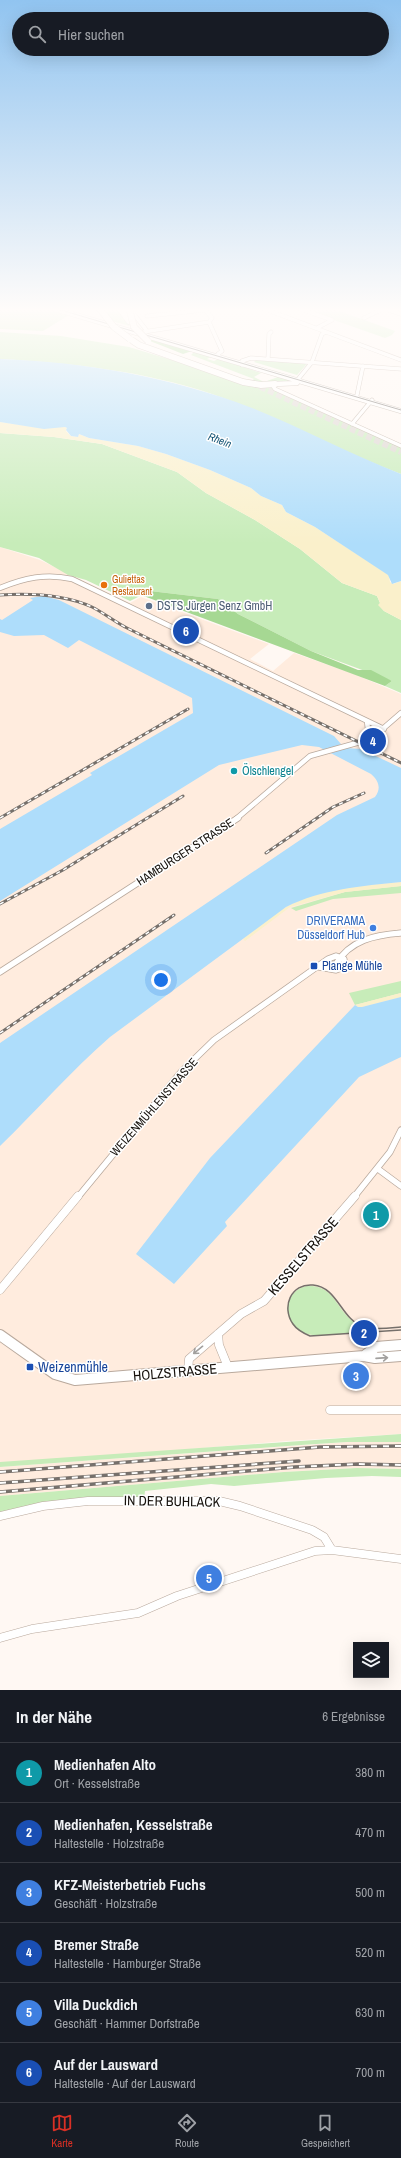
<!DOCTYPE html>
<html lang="de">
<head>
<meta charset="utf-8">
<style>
  :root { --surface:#171b24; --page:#242831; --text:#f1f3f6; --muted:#9ea1a6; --line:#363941; --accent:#d93025 }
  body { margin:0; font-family:"Archivo Narrow",sans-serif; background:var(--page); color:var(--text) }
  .controls { position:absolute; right:12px; bottom:12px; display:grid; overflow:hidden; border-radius:0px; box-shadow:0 4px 16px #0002 }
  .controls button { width:36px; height:36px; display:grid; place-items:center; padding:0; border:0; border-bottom:1px solid var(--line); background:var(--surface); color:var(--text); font:20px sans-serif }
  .you { position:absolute; left:161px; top:980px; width:14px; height:14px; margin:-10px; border:3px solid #fff; border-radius:50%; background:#1a73e8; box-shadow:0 0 0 6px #1a73e833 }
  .badge { display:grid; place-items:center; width:26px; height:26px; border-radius:50%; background:var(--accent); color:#fff; font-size:13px; font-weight:700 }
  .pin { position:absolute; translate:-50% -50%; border:2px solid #fff; box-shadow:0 1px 4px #0006 }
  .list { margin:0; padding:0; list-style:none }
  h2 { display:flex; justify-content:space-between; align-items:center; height:52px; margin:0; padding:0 16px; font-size:17px }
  h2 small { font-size:13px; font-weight:400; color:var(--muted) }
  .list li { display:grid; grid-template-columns:26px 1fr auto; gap:12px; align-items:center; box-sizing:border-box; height:60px; padding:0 16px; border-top:1px solid var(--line) }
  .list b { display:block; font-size:15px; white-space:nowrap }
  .list p { margin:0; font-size:13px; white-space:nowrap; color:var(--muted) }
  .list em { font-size:13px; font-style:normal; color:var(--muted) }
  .icon { flex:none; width:22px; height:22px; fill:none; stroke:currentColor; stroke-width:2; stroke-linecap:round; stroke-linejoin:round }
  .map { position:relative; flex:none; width:401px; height:1690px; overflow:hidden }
  .search { position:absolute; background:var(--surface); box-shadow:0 4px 16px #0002; left:12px; right:12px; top:12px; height:44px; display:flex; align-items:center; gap:10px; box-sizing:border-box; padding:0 14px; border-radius:22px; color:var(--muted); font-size:15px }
  .sheet { height:412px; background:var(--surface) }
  nav { display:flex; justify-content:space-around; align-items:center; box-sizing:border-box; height:56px; border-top:1px solid var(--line); background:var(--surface); font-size:11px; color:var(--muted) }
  nav a { display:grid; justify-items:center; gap:2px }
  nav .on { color:var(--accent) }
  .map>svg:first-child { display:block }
</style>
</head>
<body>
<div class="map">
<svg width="401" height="1690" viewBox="0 0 401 1690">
  <rect width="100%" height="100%" fill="#fff8f3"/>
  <path fill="#ffecde" d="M0,547L40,560L130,603L141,597L269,644L250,659L273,671L294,653L354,674L401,694V1434L287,1441L0,1465Z
    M347,1442H401V1469L357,1468L284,1472L0,1496V1467Z"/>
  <path fill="#c7ecb9" d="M0,308H45L69,315L43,331L0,329Z
    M101,308H117L130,326L112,321Z
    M300,308H331L395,331L392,335L385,338Z
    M0,332L61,336L129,347L231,378L271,386L308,406L401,447V474C337,450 277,416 212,394C144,371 71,363 0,359Z
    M194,352L211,357L207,359L214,361L218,359L261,373L254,377L264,382L278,377L303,384L248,383L254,379L191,355Z
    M256,360L305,363L306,365L297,375L254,362Z
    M0,433L54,437L102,444L177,472L206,493L255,520L300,549L342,583L377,596L380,603L379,605L384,611L401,620V693L385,686L392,681L311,651L238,614L218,599L150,591L130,601L86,580L68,575L39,558L0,547Z
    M401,886V893L333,899L296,911L291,908L345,892Z
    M401,981V993L355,1005L349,993Z
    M307,1286C343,1284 334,1327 377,1329L378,1330C362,1332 319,1338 307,1334C281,1327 281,1291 307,1286Z
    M401,1434V1442H347L301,1445L0,1467V1462Z
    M357,1468L401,1469V1477L372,1476L326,1478L234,1486L211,1484L145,1491L144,1499H123L0,1515V1496L284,1472Z"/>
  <path fill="#a6d893" d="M153,339L192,351L183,354L150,341Z
    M150,591L218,599L238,614L311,651L358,670H371L392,681L385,686L141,595Z"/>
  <path fill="#faf0cb" d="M0,422L37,427H65L67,428L66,431L71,436L78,437L79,434L89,438L138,446L166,454L210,470L251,488L261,496L282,505L286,512L315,527L389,575L390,582L393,584L401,581V620L384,611L378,605L380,603L377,596L342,583L300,549L255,520L206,493L177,472L102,444L54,437L0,433Z
    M401,882V886L345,892L290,907L245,941L243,939C258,928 272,915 288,906C322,887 363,886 401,882Z
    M401,993V997L362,1007H358L355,1005Z"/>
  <path fill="#aeddfb" d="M0,359C86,362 171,377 252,408C302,428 350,454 401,474V581L392,584L388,575L315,527L286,512L282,505L261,496L251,488L210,470L166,454L138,446L89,438L79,434L78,437L71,436L66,430L67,428L65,427L44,429L0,422Z
    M43,596L59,600L334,736L341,744L339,745L346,748L361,749L401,768V882C362,886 322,889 286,907L110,1037C71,1071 37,1110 0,1146V1043L337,815L375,797C382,788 378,780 371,774L319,747L302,745L219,765L0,901V829L92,775L90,773L193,713L192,698L79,640L68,648L44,635L14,636L0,632V619L2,620L33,600L30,598Z
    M401,997V1057L359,1077L225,1222L227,1226L174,1284L136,1254L210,1158L355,1005L358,1007H362Z"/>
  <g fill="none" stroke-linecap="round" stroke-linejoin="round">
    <path stroke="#dcd6d0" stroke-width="6" stroke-dasharray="6 3" stroke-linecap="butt" d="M252,383L401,452"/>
    <g stroke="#b9a99d" stroke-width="4.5">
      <path id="street-far3" d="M262,308L401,360
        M298,308L332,320
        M382,308L401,314
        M130,309L147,331
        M147,316L205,310L212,318L209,322L222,351L218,354
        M364,318L385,308
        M317,328L332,320
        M143,332L209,322
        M268,359L269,334L271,332
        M242,365V361L251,358L401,369
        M299,378L312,362L322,334L326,332
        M275,384L273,386L275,389L401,446
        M357,395L363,366
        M352,424L372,400"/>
    </g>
    <g stroke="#b9a99d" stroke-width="6">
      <path id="street-far2" d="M0,588C24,578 46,573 72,579L384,729
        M367,721L369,739
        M236,819L310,756L371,739L401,713"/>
    </g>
    <g stroke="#b9a99d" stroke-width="7">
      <path id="street-far1" d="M324,966L336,964C350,940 375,935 401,933
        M0,972L238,818
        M378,1169L401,1186
        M78,1197L181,1072L214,1040L328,959L336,956L344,959V967L336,970L319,967
        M354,1197L390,1152L401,1130"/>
    </g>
    <g stroke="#b9a99d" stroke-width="9">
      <path id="street" d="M0,1290L78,1196
        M218,1334L219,1345L228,1367
        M188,1371L189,1359L241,1314L264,1301L355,1196
        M330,1410H401
        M0,1516L43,1506L88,1501H219L240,1506L312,1530L324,1537L332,1550
        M0,1638L32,1629L138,1613L177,1596L315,1551L332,1550L401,1559"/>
    </g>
    <g stroke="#b9a99d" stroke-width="5.5">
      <path id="secondary-far1" d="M52,308L401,411
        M275,384L297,383"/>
    </g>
    <g stroke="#b9a99d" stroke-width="12">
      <path id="secondary" d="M0,1335L55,1374L75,1380L364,1356L375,1358L401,1356
        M364,1356L376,1347L401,1345"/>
    </g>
    <g stroke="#b9a99d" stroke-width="7">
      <path id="highway" d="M120,308L129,321
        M133,341L139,345L243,382L261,385L275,384"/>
    </g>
    <use href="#street-far3" stroke="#fff" stroke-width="3.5"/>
    <use href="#street-far2" stroke="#fff" stroke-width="4.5"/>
    <use href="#street-far1" stroke="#fff" stroke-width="5.5"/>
    <use href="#street" stroke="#fff" stroke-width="8"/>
    <use href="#secondary-far1" stroke="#fff" stroke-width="4.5"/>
    <use href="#secondary" stroke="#fff" stroke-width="10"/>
    <use href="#highway" stroke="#fff" stroke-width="6"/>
    <path stroke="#76706b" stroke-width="1" d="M54,308L401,410"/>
    <path stroke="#76706b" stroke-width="1.5" d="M401,1327C389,1328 376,1330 364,1327C341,1320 338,1287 313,1285C291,1283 281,1307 293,1324C297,1330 303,1333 310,1336L401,1330"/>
    <g stroke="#76706b" stroke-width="3">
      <path id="rail-far1" d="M0,595C31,593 63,594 92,607C104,613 115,622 127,628L401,763
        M0,818L188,709
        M266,853L333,807L364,793
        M0,904L63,870L183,796
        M0,1033L174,915"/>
    </g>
    <g stroke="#76706b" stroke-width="3.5">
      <path id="rail" d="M0,1472L320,1447L401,1446
        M0,1483L299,1461
        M0,1492L295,1467L358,1464L401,1465"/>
    </g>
    <use href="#rail-far1" stroke="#fff" stroke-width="1.5" stroke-dasharray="4" stroke-linecap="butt"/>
    <use href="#rail" stroke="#fff" stroke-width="2" stroke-dasharray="6" stroke-linecap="butt"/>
    <g stroke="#b9a99d" stroke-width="7" stroke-linecap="butt">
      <path id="highway-bridge" d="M99,308L114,327L130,339
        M129,308L134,327L148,341"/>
    </g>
    <use href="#highway-bridge" stroke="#fff" stroke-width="6"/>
  </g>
  <defs><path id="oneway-shaft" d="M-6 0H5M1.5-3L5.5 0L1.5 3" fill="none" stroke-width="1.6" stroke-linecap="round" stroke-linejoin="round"/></defs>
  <g stroke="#a2a09e">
    <use href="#oneway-shaft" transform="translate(198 1350) rotate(141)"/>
    <use href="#oneway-shaft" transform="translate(382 1358) rotate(-4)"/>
  </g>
  <linearGradient id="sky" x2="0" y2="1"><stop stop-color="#91c4f0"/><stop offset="0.57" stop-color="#fffcfa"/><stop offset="1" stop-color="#fffcfa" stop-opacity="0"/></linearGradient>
  <rect width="401" height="544" fill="url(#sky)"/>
  <circle fill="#e8710a" stroke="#fff" stroke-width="1.5" cx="104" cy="585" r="4"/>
  <circle fill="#5c6f8a" stroke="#fff" stroke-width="1.5" cx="149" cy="606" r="4"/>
  <circle fill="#0f9aa8" stroke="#fff" stroke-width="1.5" cx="234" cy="771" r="4"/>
  <circle fill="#3f7fe0" stroke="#fff" stroke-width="1.5" cx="373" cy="928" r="4"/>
  <g fill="#1a4fb4" stroke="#fff" stroke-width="1.5">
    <rect x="310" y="962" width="8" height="8" rx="2"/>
    <rect x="26" y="1363" width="8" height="8" rx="2"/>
  </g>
  <g text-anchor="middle" stroke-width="3" stroke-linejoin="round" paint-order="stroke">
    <g font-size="10" fill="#c56008" stroke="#fff" text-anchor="start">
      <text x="112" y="583">Guliettas<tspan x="112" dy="12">Restaurant</tspan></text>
    </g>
    <g font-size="11" font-style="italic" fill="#175677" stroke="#fff">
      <text transform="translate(220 440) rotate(21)" y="4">Rhein</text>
    </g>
    <g font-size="12" fill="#4e5e75" stroke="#fff" text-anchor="start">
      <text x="157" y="610">DSTS Jürgen Senz GmbH</text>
    </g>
    <g font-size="12" fill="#0d838f" stroke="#fff" text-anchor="start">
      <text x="242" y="775">Ölschlengel</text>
    </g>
    <g font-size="12" fill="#17120d" stroke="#fff">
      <text transform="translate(185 852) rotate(-33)" y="4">HAMBURGER STRASSE</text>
      <text transform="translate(154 1107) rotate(-49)" y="4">WEIZENMÜHLENSTRASSE</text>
    </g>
    <g font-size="12" fill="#366cbe" stroke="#fff" text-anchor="end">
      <text x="365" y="925">DRIVERAMA<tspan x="365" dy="14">Düsseldorf Hub</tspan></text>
    </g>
    <g font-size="12" fill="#164399" stroke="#fff" text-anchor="start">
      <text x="322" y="970">Plange Mühle</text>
    </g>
    <g font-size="14" fill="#17120d" stroke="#fff">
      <text transform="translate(303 1256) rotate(-49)" y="5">KESSELSTRASSE</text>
      <text transform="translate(175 1372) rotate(-5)" y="5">HOLZSTRASSE</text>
      <text transform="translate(172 1501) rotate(1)" y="5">IN DER BUHLACK</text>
    </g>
    <g font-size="14" fill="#164399" stroke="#fff" text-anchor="start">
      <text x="38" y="1372">Weizenmühle</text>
    </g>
  </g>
</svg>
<div class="controls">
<button><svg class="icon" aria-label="layers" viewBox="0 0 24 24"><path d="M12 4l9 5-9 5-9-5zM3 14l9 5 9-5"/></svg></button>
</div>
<div class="you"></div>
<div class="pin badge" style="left:376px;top:1215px;background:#0f9aa8">1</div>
<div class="pin badge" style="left:364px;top:1333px;background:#1a4fb4">2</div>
<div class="pin badge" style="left:356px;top:1376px;background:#3f7fe0">3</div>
<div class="pin badge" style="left:373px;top:741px;background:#1a4fb4">4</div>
<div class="pin badge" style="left:209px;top:1578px;background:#3f7fe0">5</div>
<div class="pin badge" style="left:186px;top:631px;background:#1a4fb4">6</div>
<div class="search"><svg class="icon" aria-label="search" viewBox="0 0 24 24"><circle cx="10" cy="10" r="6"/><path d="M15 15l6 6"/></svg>Hier suchen</div>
</div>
<section class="sheet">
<h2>In der Nähe<small>6 Ergebnisse</small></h2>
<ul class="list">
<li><span class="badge" style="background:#0f9aa8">1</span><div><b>Medienhafen Alto</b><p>Ort · Kesselstraße</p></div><em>380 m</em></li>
<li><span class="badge" style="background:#1a4fb4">2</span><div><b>Medienhafen, Kesselstraße</b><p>Haltestelle · Holzstraße</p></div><em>470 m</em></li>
<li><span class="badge" style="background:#3f7fe0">3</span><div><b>KFZ-Meisterbetrieb Fuchs</b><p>Geschäft · Holzstraße</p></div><em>500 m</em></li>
<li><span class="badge" style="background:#1a4fb4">4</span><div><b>Bremer Straße</b><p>Haltestelle · Hamburger Straße</p></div><em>520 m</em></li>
<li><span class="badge" style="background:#3f7fe0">5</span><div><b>Villa Duckdich</b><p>Geschäft · Hammer Dorfstraße</p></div><em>630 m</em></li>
<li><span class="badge" style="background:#1a4fb4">6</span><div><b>Auf der Lausward</b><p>Haltestelle · Auf der Lausward</p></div><em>700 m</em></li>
</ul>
</section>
<nav>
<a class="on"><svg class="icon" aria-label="map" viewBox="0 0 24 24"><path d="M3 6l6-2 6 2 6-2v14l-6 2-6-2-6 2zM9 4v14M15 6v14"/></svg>Karte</a>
<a><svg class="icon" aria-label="directions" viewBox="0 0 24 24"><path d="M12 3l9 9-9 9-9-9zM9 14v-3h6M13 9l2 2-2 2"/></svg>Route</a>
<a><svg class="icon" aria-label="saved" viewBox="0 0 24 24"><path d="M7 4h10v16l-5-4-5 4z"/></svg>Gespeichert</a>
</nav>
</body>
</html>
